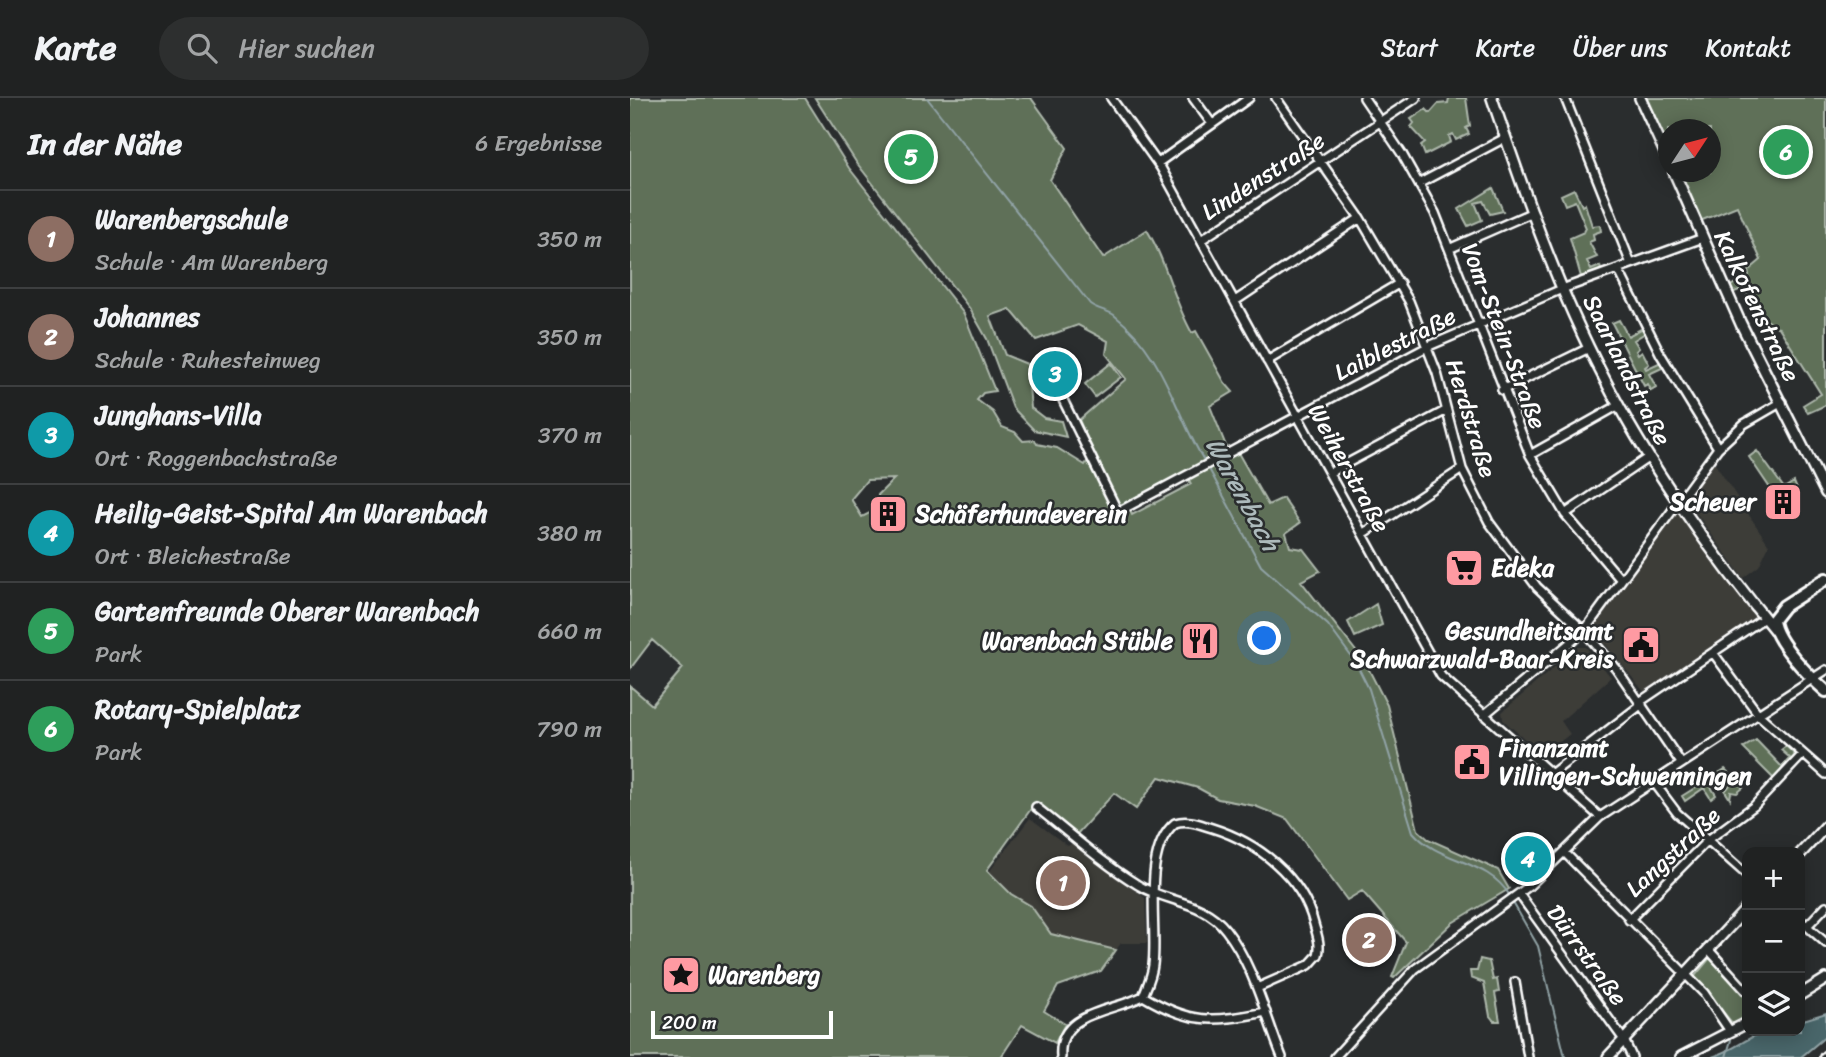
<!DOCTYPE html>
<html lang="de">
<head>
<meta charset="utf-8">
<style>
  :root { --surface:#202222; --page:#2d2f2f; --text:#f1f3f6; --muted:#a2a4a5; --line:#3d3f40; --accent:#b45309 }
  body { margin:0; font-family:Sriracha,sans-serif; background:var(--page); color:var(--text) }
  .controls { position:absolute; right:21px; bottom:21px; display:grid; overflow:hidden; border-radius:14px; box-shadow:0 4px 18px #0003 }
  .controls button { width:63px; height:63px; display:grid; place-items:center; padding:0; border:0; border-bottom:2px solid var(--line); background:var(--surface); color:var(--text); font:35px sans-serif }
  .compass { position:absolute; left:1028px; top:21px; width:63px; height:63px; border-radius:50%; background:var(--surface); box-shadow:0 4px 18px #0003; rotate:54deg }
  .scale { position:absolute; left:21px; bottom:18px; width:182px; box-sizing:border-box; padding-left:7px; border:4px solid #fff; border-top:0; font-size:19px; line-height:24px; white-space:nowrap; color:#fff; -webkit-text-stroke:5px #2a2d2e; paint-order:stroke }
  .you { position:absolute; left:635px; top:541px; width:24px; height:24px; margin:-18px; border:5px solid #fff; border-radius:50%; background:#1a73e8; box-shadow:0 0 0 10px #1a73e833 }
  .badge { display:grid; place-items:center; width:46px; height:46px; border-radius:50%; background:var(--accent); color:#fff; font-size:23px; font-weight:700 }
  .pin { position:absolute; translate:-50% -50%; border:4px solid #fff; box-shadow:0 2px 7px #0006 }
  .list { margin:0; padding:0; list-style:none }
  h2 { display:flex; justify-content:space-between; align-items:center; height:91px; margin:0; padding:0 28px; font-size:30px }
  h2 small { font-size:23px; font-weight:400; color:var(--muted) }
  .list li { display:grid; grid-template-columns:46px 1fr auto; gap:21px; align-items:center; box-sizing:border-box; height:98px; padding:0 28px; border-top:2px solid var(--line) }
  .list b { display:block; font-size:26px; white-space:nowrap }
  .list p { margin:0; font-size:23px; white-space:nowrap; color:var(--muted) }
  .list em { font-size:23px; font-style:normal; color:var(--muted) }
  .icon { flex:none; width:38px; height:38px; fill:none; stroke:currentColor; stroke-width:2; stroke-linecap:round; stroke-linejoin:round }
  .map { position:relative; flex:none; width:1196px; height:959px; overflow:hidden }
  header { display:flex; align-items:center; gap:42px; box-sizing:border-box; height:98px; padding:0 35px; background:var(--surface); border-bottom:2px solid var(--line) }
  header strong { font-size:33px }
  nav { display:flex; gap:38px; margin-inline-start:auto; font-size:24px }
  .search { width:490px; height:63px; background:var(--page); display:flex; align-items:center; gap:18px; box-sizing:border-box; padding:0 24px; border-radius:38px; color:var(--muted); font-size:26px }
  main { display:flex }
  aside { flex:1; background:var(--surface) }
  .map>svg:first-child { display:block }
</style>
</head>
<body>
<header>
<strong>Karte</strong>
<div class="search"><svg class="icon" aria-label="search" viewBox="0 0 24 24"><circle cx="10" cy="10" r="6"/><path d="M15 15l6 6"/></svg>Hier suchen</div>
<nav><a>Start</a><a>Karte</a><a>Über uns</a><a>Kontakt</a></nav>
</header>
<main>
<aside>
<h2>In der Nähe<small>6 Ergebnisse</small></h2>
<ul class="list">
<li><span class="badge" style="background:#8d6e63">1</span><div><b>Warenbergschule</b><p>Schule · Am Warenberg</p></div><em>350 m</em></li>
<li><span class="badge" style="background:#8d6e63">2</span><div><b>Johannes</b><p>Schule · Ruhesteinweg</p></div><em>350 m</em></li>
<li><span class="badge" style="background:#0f9aa8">3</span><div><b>Junghans-Villa</b><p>Ort · Roggenbachstraße</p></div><em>370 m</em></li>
<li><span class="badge" style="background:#0f9aa8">4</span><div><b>Heilig-Geist-Spital Am Warenbach</b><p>Ort · Bleichestraße</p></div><em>380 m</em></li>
<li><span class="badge" style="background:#2e9e5b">5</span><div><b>Gartenfreunde Oberer Warenbach</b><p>Park</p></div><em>660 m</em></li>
<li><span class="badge" style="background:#2e9e5b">6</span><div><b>Rotary-Spielplatz</b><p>Park</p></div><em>790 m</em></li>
</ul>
</aside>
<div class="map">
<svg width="1196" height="959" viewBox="0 0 1196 959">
  <rect width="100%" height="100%" fill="#2a2d2e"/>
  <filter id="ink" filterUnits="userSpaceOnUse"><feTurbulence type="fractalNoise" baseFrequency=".0143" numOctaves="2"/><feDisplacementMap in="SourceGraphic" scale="14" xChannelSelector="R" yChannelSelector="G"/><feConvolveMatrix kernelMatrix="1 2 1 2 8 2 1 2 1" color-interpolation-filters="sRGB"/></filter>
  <g filter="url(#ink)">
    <path fill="#3c3c38" d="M1083,363L1139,447L1129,468L1113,480L1056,401Z
      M1052,416L1126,517L1125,521L1014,594L966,535V527L1044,417Z
      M948,549H956L981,579L931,623L940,636L913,657L873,622L872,614Z
      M400,720L438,748L444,744L515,800L517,845H491L486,852L421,836L401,808L381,796L359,774Z"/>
    <path fill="#5e7059" stroke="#aeb8ac" stroke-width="2" fill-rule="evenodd" d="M0,0H175L219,70L334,216L365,293L353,295L347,302L363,314L372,329L385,334L393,343L405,342L407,346L427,350L455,367L463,354L449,322L496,281L476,256L478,243L448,227L406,242L380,211L360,218L375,257L397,266L401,310L414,320L431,323L436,339L404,332L383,310L357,241L340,211L226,64L185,0H401L437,50L420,82L473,160L517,132C537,164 543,202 562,235L566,233L595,285L603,294L580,308L598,353L496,404L502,417L561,386L558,380L607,353L638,407L653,400L670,425L656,435L660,449L673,451L690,473L671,483L736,566L757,607L788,732L798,741L868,772L879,791L822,825L764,880L762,879L776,844L732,793L717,802L657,721L625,708L588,701L568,690L529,679L506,711L484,695L447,736L406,704L357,772L381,796L401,808L421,836L486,852L471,873L428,888L414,913L435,926L425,945L392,927L371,959H0V588L22,607L53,570L22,542L0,571ZM264,381L248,397V411L232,419L221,401L237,382Z
      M819,0H836L840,28L836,30L839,36L826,42L823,36L819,38L821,44L795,57L791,47L795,44L781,29L784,25L781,21L796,11L800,15L808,6L818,5Z
      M1015,0H1196V307L1178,315L1173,307L1191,296L1150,231L1138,223L1131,226L1114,190L1102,195L1099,189L1119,177L1118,173L1131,162L1107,108L1070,123L1048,74H1080V32H1038V51Z
      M863,90L873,113L860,116L853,103L845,105L852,122L838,128L829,111Z
      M944,91L952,108L955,106L962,128L970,127L971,133L963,136L964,142L959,144L967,159L957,163L961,172L970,168L971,172L951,179L940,140L954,134L956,130L945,103L935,107L931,97Z
      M989,222L998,238L1013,230L1015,235L1004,242L1009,250L1006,253L1008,256L1012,253L1019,266L1015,269L1016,271L1031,264L1034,269L1019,276L1026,289L1019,293L1020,290L1018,286L1014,288L982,225Z
      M481,265L491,279L465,299L455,286Z
      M1127,353L1154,390L1164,384L1168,394L1142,393L1119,359Z
      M746,506L752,527L725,539L718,524Z
      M1126,642L1152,669L1160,660L1151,652L1156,648L1166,658L1144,681L1113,650Z
      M1095,671L1113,690L1107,695L1101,694L1100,701L1095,693L1101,686L1094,677L1079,686L1086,697L1081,701L1074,690L1055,703L1052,698Z
      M1080,860L1117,900V919L1103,926L1064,879Z
      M850,861L859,863L863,882L867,881L869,894L865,895L870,923H864L860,918L854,885L841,880L840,873H847Z"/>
    <path fill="#48666a" stroke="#91a3a6" stroke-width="2" d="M1196,915V938L1171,959H1082C1099,954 1109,946 1124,938C1137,930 1155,933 1170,933V923Z"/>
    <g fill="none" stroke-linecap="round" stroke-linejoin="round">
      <path stroke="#91a3a6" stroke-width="2" d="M297,0L460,206C468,212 477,212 484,217C536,258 543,312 575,364
        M578,369L631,468L698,527L726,565L739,591L783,734C809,765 858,761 880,798
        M882,803L908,848L935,959
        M1096,959L1101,942"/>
      <g stroke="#fff" stroke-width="12">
        <path id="minor" d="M481,0L531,70L811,578L970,719
          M563,0L582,26
          M646,0L730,120L779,203L807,275L832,371L859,424L907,489L954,533L986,570L1051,665
          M734,0L772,56L805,115L900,357L935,416L991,482
          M935,0L1001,166
          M528,65L619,0
          M790,85L875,40
          M571,142L786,0
          M821,150L903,114
          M988,171L1031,257L1088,350
          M605,203L730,120
          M637,263L770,185
          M872,292L959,250
          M433,302L488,414L799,248L932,191L1073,140
          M900,357L989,307
          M699,375L815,313
          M935,416L1019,359
          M733,436L832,371
          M1084,556L1129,617L1196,676
          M1011,603L1134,520
          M854,617L954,533L1088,350L1114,326L1152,304
          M921,676L1012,606
          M1023,683L1047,715L1117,777
          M406,709C439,735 472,765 508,787C537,805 573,802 596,832C624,868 635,917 652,959
          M935,755L1074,895L1100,933
          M889,796L994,942L1002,959
          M999,822L1078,742L1124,708L1173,656
          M1170,822L1196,845
          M1177,828L1196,808
          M1078,851L1117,894
          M885,884L898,959
          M513,898C562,927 582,924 636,914
          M431,959C427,913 484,914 513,898C517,888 522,878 523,867C528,828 511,753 545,725C558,721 569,726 582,730C627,744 672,778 684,826C687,837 691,846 688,857L679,867L627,890
          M705,959L785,871L899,788L970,719L1196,572
          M1194,959L1196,957"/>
      </g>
      <g stroke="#fff" stroke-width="14">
        <path id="tertiary" d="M862,0C894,94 927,190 973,278C1017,365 1083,458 1146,534
          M1010,0L1038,61
          M1044,74L1111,226L1196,395
          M1170,756L1196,728
          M1170,897L1196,881
          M978,959L1117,810
          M1051,959L1117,925"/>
      </g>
      <g stroke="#fff" stroke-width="16">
        <path id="secondary" d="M1196,481L1154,508L1143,522C1145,544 1180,579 1196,593"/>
      </g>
      <use href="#minor" stroke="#2a2d2e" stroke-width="7"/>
      <use href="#tertiary" stroke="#2a2d2e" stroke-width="9"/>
      <use href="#secondary" stroke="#2a2d2e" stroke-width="10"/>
    </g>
  </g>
  <defs>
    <g id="building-square" transform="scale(2.0125)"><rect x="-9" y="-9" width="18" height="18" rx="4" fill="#ff9aa2" stroke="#2a2d2e"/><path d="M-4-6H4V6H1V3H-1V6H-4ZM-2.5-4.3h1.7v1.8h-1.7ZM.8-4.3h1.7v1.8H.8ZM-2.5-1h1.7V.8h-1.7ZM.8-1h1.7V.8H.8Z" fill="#111"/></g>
    <g id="supermarket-square" transform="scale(2.0125)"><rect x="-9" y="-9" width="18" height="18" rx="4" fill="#ff9aa2" stroke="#2a2d2e"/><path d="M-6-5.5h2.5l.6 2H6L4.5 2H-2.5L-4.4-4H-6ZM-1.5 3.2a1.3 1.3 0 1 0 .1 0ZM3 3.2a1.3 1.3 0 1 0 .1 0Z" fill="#111"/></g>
    <g id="restaurant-square" transform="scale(2.0125)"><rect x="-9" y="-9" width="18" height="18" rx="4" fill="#ff9aa2" stroke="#2a2d2e"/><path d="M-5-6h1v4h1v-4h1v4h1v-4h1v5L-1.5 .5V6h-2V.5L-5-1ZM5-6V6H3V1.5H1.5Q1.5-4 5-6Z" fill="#111"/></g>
    <g id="civic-square" transform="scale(2.0125)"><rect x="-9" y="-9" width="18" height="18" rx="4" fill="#ff9aa2" stroke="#2a2d2e"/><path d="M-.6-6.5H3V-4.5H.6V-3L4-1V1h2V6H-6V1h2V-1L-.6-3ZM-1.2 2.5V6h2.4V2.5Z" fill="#111"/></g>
    <g id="sight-square" transform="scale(2.0125)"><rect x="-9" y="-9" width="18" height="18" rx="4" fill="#ff9aa2" stroke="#2a2d2e"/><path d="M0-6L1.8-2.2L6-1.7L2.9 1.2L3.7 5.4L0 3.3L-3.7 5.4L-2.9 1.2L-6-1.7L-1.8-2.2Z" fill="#111"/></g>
  </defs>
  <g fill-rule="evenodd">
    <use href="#building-square" x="1153" y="404"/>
    <use href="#building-square" x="258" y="416"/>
    <use href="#supermarket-square" x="834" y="470"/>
    <use href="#restaurant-square" x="570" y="543"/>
    <use href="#civic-square" x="1011" y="547"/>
    <use href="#civic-square" x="842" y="664"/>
    <use href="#sight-square" x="51" y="877"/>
  </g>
  <g text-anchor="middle" stroke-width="5" stroke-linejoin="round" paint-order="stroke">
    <g font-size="24" fill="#fff" stroke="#2a2d2e">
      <text transform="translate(633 78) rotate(-33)" y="8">Lindenstraße</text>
      <text transform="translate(1127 208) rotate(64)" y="8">Kalkofenstraße</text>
      <text transform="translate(874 238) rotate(69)" y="8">Vom-Stein-Straße</text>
      <text transform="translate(765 246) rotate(-27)" y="8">Laiblestraße</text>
      <text transform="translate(997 272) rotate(63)" y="8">Saarlandstraße</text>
      <text transform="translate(841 320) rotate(73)" y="8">Herdstraße</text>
      <text transform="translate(719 370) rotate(61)" y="8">Weiherstraße</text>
      <text transform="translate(1043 754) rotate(-43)" y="8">Langstraße</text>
      <text transform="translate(957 857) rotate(54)" y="8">Dürrstraße</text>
    </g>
    <g font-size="24" font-weight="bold" fill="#fff" stroke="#2a2d2e" text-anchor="start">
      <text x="1126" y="412" text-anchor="end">Scheuer</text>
      <text x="285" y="424">Schäferhundeverein</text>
      <text x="861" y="478">Edeka</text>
      <text x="984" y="541" text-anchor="end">Gesundheitsamt<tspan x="984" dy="28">Schwarzwald-Baar-Kreis</tspan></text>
      <text x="543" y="551" text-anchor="end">Warenbach Stüble</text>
      <text x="869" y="658">Finanzamt<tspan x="869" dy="28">Villingen-Schwenningen</tspan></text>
      <text x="78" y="885">Warenberg</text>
    </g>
    <g font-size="26" font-style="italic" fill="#adbabc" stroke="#2a2d2e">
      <text transform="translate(613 396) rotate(61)" y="9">Warenbach</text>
    </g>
  </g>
</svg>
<div class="controls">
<button>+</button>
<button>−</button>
<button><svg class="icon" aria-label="layers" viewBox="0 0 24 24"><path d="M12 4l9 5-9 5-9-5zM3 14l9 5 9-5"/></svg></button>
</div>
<svg class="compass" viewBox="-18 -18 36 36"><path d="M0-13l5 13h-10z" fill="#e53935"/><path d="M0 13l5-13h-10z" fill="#a2a4a5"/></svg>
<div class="scale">200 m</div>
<div class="you"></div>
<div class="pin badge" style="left:433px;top:785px;background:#8d6e63">1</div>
<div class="pin badge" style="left:739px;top:842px;background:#8d6e63">2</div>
<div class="pin badge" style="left:425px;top:276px;background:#0f9aa8">3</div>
<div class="pin badge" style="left:898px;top:761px;background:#0f9aa8">4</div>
<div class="pin badge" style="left:281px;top:59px;background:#2e9e5b">5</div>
<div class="pin badge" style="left:1156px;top:54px;background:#2e9e5b">6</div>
</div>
</main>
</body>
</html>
